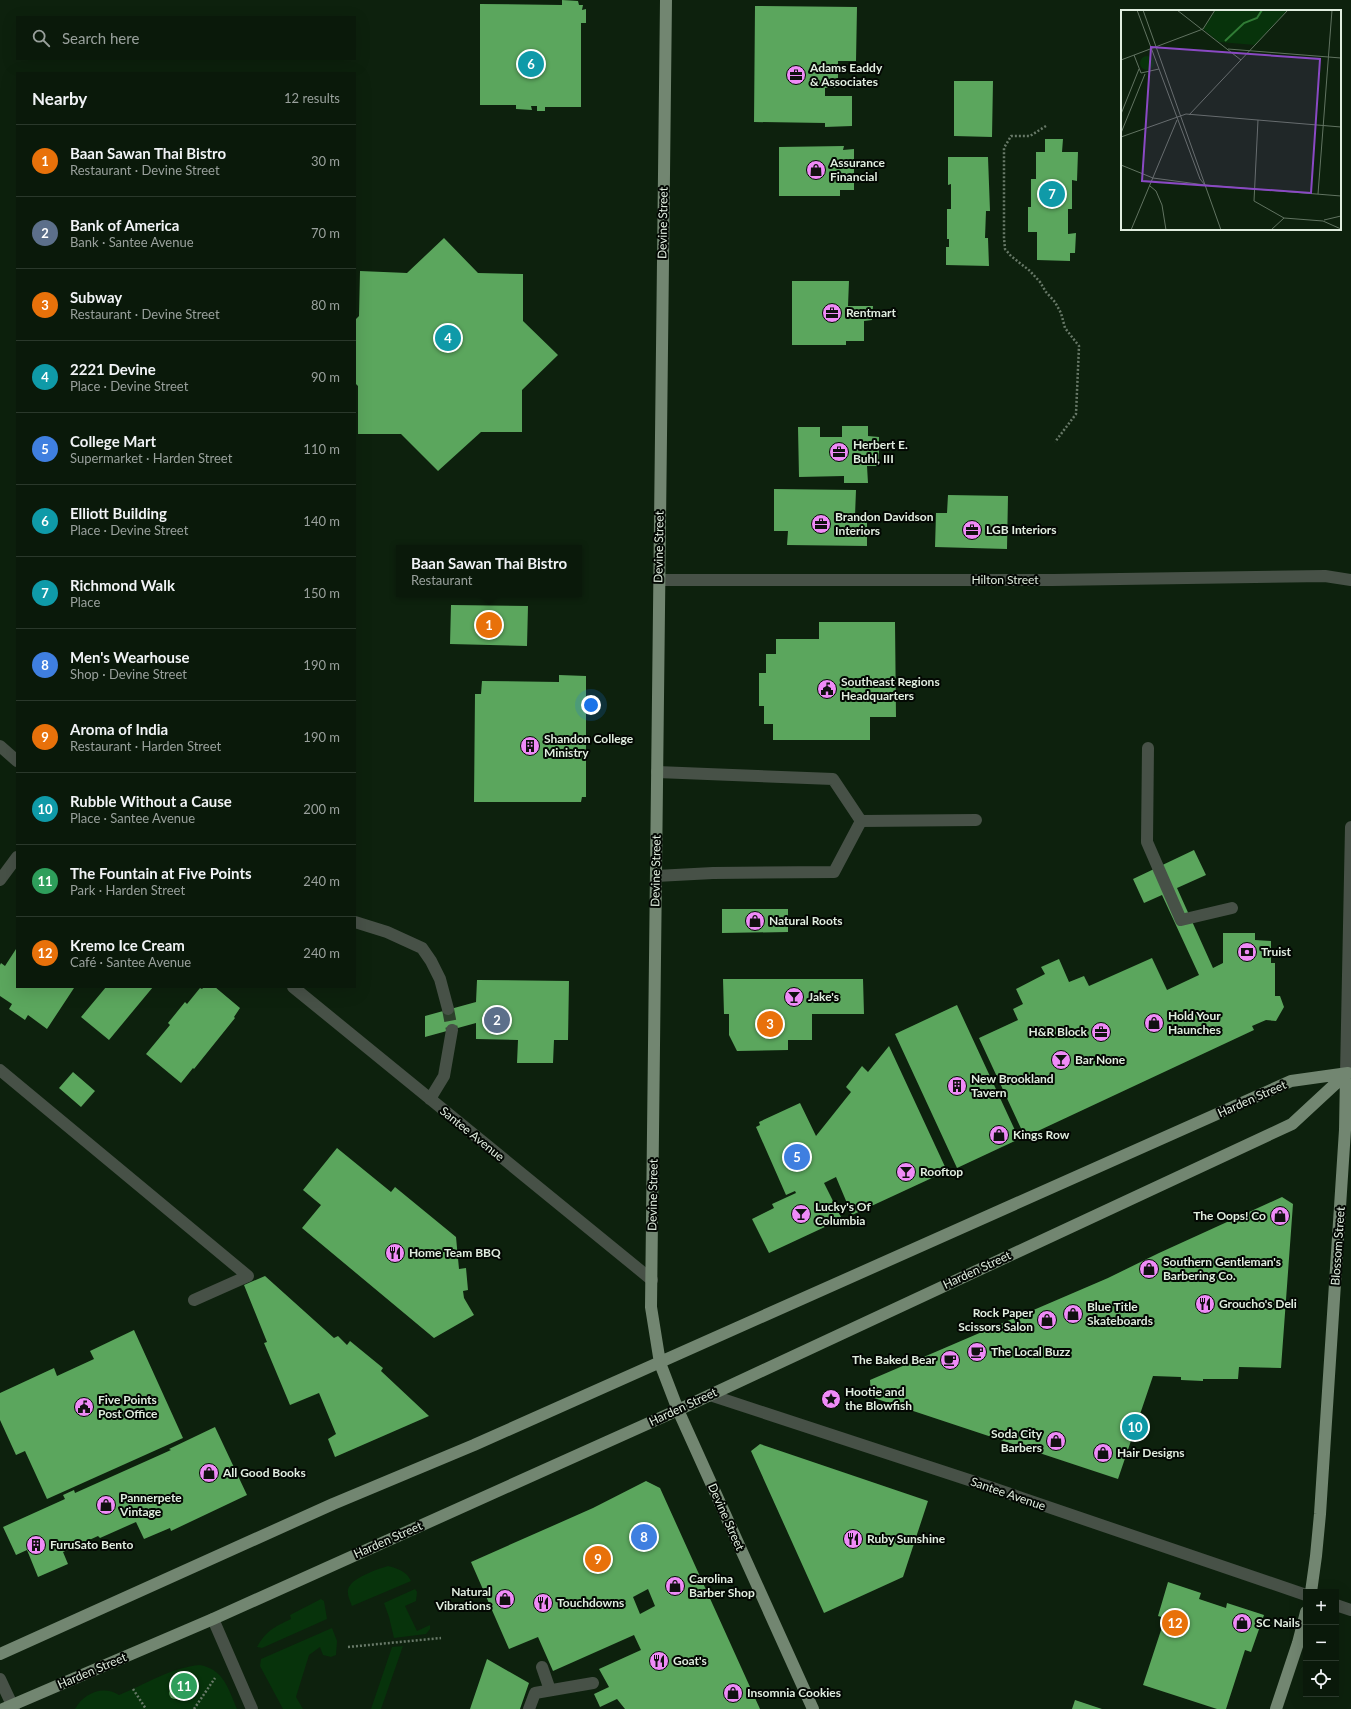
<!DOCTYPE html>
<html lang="en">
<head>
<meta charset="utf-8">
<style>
  :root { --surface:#0a190a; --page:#132213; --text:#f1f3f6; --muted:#99a09c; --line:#2a382b; --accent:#ea580c }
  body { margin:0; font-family:Lato,sans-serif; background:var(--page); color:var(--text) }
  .controls { position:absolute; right:12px; bottom:12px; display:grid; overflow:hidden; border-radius:0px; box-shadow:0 4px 16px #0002 }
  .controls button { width:36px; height:36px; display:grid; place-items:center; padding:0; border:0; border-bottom:1px solid var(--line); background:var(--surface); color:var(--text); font:20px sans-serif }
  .you { position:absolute; left:591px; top:705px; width:14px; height:14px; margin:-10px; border:3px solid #fff; border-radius:50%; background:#1a73e8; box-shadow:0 0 0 6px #1a73e833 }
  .badge { display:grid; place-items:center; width:26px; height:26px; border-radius:50%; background:var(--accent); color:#fff; font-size:13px; font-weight:700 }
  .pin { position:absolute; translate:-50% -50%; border:2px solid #fff; box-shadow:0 1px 4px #0006 }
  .popup { position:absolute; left:396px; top:545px; width:186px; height:52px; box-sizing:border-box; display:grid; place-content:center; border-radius:0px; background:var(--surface); filter:drop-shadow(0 1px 3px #0005); font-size:13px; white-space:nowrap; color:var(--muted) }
  .popup b { font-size:15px; color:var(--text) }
  .popup::after { content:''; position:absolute; left:50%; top:100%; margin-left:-8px; border:8px solid transparent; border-top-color:var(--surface) }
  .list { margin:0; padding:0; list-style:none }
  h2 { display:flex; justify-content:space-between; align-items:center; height:52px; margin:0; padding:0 16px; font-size:17px }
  h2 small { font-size:13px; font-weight:400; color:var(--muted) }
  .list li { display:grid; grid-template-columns:26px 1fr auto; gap:12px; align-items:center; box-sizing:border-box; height:72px; padding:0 16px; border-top:1px solid var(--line) }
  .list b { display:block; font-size:15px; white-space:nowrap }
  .list p { margin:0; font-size:13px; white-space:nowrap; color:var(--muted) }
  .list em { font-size:13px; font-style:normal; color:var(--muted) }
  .icon { flex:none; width:22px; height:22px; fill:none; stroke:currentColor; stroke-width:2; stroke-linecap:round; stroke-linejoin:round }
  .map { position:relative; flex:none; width:1351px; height:1709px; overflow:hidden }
  .search { position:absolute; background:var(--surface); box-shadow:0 4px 16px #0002; left:16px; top:16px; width:340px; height:44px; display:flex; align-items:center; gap:10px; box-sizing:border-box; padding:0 14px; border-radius:0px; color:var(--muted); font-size:15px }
  .panel { position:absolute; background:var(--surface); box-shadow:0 4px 16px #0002; left:16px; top:72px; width:340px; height:916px; border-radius:0px }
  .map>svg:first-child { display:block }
</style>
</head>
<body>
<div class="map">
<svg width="1351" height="1709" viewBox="0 0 1351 1709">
  <rect width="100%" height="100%" fill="#0d210d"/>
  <path fill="#07330b" d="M388,1566C399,1569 406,1571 411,1581L352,1606C350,1601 347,1595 348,1590C350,1578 378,1569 388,1566Z
    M415,1589L417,1592L416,1601L405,1606L417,1631L430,1625V1629L426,1634L394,1638L389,1617L384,1603Z
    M321,1599L324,1601L327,1619L262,1648L257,1647C266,1631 274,1627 291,1619L290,1615Z
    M332,1628L337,1641L336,1655L331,1657L323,1655L320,1647L309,1655L296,1697L303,1709H283L260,1666L261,1659Z
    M403,1646L381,1709H371L392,1647Z
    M200,1665C224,1670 228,1688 237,1709H75C84,1693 103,1685 119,1695C144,1685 172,1667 200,1665Z"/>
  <path fill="#5ba65d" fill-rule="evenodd" d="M562,0L578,1L579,5H583L582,10L586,9V23H581V107H545V111H537V106H531L532,110L516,109V105H480V4L562,5Z
    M755,6L857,7L856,61H838V88H825V96H852V126L825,127V123L754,122Z
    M954,81H993L992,137L954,136Z
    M1045,139H1063L1062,152H1078L1077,181L1072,180V209H1068V234L1076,233L1075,253H1070V261L1037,260V232H1028V207H1031V179H1036V152H1045Z
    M844,146L843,150L854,149V190H840V196H779V147Z
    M948,157H988L990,211H986L985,238H988L989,266L946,265V247H949V239H947V209H951V184L948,185Z
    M444,238L478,273L523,274V321L558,355L522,390V432H481L438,471L401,434H358V386L355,383V320L359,316L360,271L407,273Z
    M792,281H849L848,306H873L872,320L864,321V341H846V345H792Z
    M842,426H868V436L879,437V466H867L868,483H844V476L799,477L798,427H820V437H842Z
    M774,489L856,490L855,516H867V546L787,545L788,531H774Z
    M948,495L1008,496L1007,549L935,547L936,513H947Z
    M451,605L528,606L527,646L450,644Z
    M819,622H895L896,717H870V740H773V724H764V706H759V673H766V654H776V639H819Z
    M559,675L586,676V797H582L581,802H474L475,694H481L482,681L559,682Z
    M1194,850L1206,875L1177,888L1213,968L1223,963V933H1255V940L1271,941V963H1275V996H1280L1284,1007L1276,1021L1266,1020L1252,1026L1254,1030L1025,1137L979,1038L1018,1020L1013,1009L1023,1004L1016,989L1045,974L1041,967L1059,959L1069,982L1084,976L1089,986L1152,958L1167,990L1199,975L1162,895L1144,903L1133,879Z
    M722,909H788V932L722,933Z
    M16,949L17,987L74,988L47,1029L28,1015L25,1020L9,1009L12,1004L0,996V965L1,963L5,966Z
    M723,979H863L864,1014H812V1040H788V1050L737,1051L729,1035V1014H724Z
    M477,980L569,981L568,1040H554L553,1063H517L518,1040L476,1039V1023L425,1037V1016L476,1002Z
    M106,987H153L109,1040L81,1017Z
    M204,987H215L240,1008L234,1017L235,1018L194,1069L193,1068L181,1083L146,1054L170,1025L168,1023L185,1002L187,1004L200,988L202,989Z
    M957,1005L1019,1139L957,1168L895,1034Z
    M889,1046L947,1171L852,1215L836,1177L824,1183L842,1219L769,1253L752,1219L774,1208L772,1204L796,1193L795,1191L786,1195L756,1127L760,1125L759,1122L800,1103L816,1136L851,1092L846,1087L862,1066L868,1072Z
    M73,1072L95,1091L81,1107L59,1088Z
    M337,1148L391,1192L395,1187L456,1237L459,1269L466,1268L468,1290L463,1291L464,1298L474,1315L434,1338L302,1228L321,1205L303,1190Z
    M1282,1197L1293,1204L1281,1368L1239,1367L1238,1379H1203V1381L1181,1380V1377L1153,1376L1118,1479L871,1397L870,1380L1108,1278L1159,1253Z
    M265,1276L334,1338L338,1336L347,1345L350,1341L383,1368L381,1371L429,1416L335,1457L328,1439L336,1434L319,1393L290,1405L264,1343L267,1342L244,1285Z
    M134,1330L183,1438L47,1499L25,1451L16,1455L0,1420V1393L54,1368L57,1376L94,1359L90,1351Z
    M215,1427L247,1495L171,1531L170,1528L144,1539L136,1522L100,1538L98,1536L63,1552L68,1564L38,1577L27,1550L16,1555L3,1527L65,1499L63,1495L74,1490L75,1493L171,1450L169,1449Z
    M760,1444L928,1501L903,1577L824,1613L751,1451Z
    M646,1481L660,1488L760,1709H625L617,1699L600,1707L594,1694L609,1687L599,1669L641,1650L634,1635L553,1671L538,1637L509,1649L471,1562L593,1508ZM648,1589L655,1606L640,1614L633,1597Z
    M1168,1582L1201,1593L1199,1599L1226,1608L1227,1603L1264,1615L1251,1652L1245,1650L1226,1709H1217L1143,1685L1165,1618L1158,1616Z
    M487,1659L529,1683L520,1709H470Z
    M1075,1700L1102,1709H1072Z"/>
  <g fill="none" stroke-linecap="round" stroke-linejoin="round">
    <path stroke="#2d402c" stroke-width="12" stroke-dasharray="12 6" stroke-linecap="butt" d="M448,1009L452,1030"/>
    <path stroke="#687968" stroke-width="2.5" stroke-dasharray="2 2" stroke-linecap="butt" d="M1046,126L1030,136H1011L1004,148V238L1005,249L1011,256L1030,271L1040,282L1046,292L1055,302L1061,313L1065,328L1079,346L1076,414L1055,442
      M348,1647L441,1638
      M133,1689L146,1709
      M194,1709L215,1678"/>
    <path stroke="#475147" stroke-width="12" d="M658,580H1053L1325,576L1351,580
      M0,746L17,761
      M1148,748L1147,842L1181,920L1232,908
      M657,772L833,779L861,821
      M861,821L976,820
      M656,876L713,873L834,872L861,821
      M0,880L17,857
      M355,922L387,932L422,948L431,961L440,979L448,1009
      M293,987L652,1280
      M0,1070L248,1276L194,1300
      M1346,1074L1351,827
      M430,1099L444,1076L452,1030
      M710,1395L975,1482L1306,1595
      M1336,1605L1351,1610
      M213,1619L252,1709
      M542,1667L550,1690
      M0,1679L14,1709
      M529,1709L535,1693L593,1683"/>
    <path stroke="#728671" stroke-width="12" d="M666,0L651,1307L660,1363L678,1410L813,1709
      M1311,1592L1316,1556L1320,1514L1345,1130L1346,1074
      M0,1654L333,1504L474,1445L1291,1081L1348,1073
      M3,1709L213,1619L678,1410L1292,1124L1346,1074
      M1276,1709L1298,1643L1306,1612"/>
  </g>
  <circle fill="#5b9a5c" cx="175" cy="1693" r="6"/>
  <defs>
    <g id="office-disc" transform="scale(1)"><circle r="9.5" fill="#ef8bf7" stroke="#030803"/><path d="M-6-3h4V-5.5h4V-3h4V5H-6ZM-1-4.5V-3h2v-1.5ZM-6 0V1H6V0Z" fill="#111"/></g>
    <g id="shop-disc" transform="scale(1)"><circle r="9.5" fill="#ef8bf7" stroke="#030803"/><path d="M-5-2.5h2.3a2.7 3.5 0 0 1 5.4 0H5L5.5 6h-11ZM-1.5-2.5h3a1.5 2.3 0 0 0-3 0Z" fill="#111"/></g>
    <g id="civic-disc" transform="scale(1)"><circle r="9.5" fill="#ef8bf7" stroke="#030803"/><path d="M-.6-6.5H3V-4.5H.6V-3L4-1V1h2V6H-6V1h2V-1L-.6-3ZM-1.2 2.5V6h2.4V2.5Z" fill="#111"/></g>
    <g id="building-disc" transform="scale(1)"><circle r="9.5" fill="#ef8bf7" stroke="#030803"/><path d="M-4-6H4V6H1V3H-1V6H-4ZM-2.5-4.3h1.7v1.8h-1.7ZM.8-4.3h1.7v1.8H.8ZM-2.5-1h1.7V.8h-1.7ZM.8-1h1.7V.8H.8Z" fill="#111"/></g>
    <g id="bank-disc" transform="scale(1)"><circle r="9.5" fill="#ef8bf7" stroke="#030803"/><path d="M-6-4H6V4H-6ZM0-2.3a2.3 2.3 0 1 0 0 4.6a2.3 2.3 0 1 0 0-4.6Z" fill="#111"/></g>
    <g id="bar-disc" transform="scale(1)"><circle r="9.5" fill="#ef8bf7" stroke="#030803"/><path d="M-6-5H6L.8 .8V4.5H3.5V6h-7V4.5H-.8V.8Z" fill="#111"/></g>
    <g id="restaurant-disc" transform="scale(1)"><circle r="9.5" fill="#ef8bf7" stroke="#030803"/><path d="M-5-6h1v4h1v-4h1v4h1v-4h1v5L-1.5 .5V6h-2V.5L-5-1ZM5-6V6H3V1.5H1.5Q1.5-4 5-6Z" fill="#111"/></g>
    <g id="cafe-disc" transform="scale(1)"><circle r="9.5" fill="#ef8bf7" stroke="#030803"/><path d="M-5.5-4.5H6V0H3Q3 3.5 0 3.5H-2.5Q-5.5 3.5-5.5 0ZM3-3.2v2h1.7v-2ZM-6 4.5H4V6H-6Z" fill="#111"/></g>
    <g id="sight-disc" transform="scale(1)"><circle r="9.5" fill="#ef8bf7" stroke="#030803"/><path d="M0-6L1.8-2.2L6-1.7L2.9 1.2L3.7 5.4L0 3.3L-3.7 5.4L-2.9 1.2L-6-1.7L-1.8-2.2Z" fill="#111"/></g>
  </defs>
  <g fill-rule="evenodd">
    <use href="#office-disc" x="796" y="75"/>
    <use href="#shop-disc" x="816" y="170"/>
    <use href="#office-disc" x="832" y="313"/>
    <use href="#office-disc" x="839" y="452"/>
    <use href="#office-disc" x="821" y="524"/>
    <use href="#office-disc" x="972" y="530"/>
    <use href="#civic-disc" x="827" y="689"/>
    <use href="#building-disc" x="530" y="746"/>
    <use href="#shop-disc" x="755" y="921"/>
    <use href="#bank-disc" x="1247" y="952"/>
    <use href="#bar-disc" x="794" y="997"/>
    <use href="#shop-disc" x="1154" y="1023"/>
    <use href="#office-disc" x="1101" y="1032"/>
    <use href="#bar-disc" x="1061" y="1060"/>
    <use href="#building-disc" x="957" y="1086"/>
    <use href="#shop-disc" x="999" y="1135"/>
    <use href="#bar-disc" x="906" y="1172"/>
    <use href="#bar-disc" x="801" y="1214"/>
    <use href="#shop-disc" x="1280" y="1216"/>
    <use href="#restaurant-disc" x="395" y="1253"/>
    <use href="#shop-disc" x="1149" y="1269"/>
    <use href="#restaurant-disc" x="1205" y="1304"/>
    <use href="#shop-disc" x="1073" y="1314"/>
    <use href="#shop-disc" x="1047" y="1320"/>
    <use href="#cafe-disc" x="977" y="1352"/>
    <use href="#cafe-disc" x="950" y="1360"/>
    <use href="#sight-disc" x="831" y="1399"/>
    <use href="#civic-disc" x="84" y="1407"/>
    <use href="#shop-disc" x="1056" y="1441"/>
    <use href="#shop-disc" x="1103" y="1453"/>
    <use href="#shop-disc" x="209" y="1473"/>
    <use href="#shop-disc" x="106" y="1505"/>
    <use href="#restaurant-disc" x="853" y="1539"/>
    <use href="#building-disc" x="36" y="1545"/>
    <use href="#shop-disc" x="675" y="1586"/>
    <use href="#shop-disc" x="505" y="1599"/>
    <use href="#restaurant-disc" x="543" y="1603"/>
    <use href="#shop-disc" x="1242" y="1623"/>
    <use href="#restaurant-disc" x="659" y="1661"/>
    <use href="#shop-disc" x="733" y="1693"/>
  </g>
  <g text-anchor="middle" stroke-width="4" stroke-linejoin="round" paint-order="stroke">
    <g font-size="12" font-weight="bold" fill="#e0eddf" stroke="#030803" text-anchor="start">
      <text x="810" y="72">Adams Eaddy<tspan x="810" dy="14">&amp; Associates</tspan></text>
      <text x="830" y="167">Assurance<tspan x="830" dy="14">Financial</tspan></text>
      <text x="846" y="317">Rentmart</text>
      <text x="853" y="449">Herbert E.<tspan x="853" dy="14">Buhl, III</tspan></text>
      <text x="835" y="521">Brandon Davidson<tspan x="835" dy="14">Interiors</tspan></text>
      <text x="986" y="534">LGB Interiors</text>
      <text x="841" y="686">Southeast Regions<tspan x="841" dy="14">Headquarters</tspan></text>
      <text x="544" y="743">Shandon College<tspan x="544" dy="14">Ministry</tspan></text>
      <text x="769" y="925">Natural Roots</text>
      <text x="1261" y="956">Truist</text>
      <text x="808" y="1001">Jake's</text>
      <text x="1168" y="1020">Hold Your<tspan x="1168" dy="14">Haunches</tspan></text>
      <text x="1087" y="1036" text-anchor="end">H&amp;R Block</text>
      <text x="1075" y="1064">Bar None</text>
      <text x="971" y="1083">New Brookland<tspan x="971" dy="14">Tavern</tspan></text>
      <text x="1013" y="1139">Kings Row</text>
      <text x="920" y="1176">Rooftop</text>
      <text x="815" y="1211">Lucky's Of<tspan x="815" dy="14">Columbia</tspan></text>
      <text x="1266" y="1220" text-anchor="end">The Oops! Co</text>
      <text x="409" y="1257">Home Team BBQ</text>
      <text x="1163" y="1266">Southern Gentleman's<tspan x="1163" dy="14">Barbering Co.</tspan></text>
      <text x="1219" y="1308">Groucho's Deli</text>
      <text x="1087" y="1311">Blue Title<tspan x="1087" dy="14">Skateboards</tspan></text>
      <text x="1033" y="1317" text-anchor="end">Rock Paper<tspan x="1033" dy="14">Scissors Salon</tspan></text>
      <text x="991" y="1356">The Local Buzz</text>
      <text x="936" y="1364" text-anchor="end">The Baked Bear</text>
      <text x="845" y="1396">Hootie and<tspan x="845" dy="14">the Blowfish</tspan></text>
      <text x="98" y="1404">Five Points<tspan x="98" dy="14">Post Office</tspan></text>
      <text x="1042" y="1438" text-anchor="end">Soda City<tspan x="1042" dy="14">Barbers</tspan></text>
      <text x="1117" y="1457">Hair Designs</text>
      <text x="223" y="1477">All Good Books</text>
      <text x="120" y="1502">Pannerpete<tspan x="120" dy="14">Vintage</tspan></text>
      <text x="867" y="1543">Ruby Sunshine</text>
      <text x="50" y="1549">FuruSato Bento</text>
      <text x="689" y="1583">Carolina<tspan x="689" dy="14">Barber Shop</tspan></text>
      <text x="491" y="1596" text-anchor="end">Natural<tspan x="491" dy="14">Vibrations</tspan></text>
      <text x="557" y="1607">Touchdowns</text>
      <text x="1256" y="1627">SC Nails</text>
      <text x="673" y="1665">Goat's</text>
      <text x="747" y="1697">Insomnia Cookies</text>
    </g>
    <g font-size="12" fill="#e0eddf" stroke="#030803">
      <text transform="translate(663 223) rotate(-89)" y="4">Devine Street</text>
      <text transform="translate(659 547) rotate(-89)" y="4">Devine Street</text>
      <text x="1005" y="584">Hilton Street</text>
      <text transform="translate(656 871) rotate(-89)" y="4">Devine Street</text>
      <text transform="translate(1252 1099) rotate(-24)" y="4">Harden Street</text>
      <text transform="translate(472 1134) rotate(39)" y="4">Santee Avenue</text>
      <text transform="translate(653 1195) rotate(-89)" y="4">Devine Street</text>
      <text transform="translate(1338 1246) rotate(-86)" y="4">Blossom Street</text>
      <text transform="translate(977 1270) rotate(-25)" y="4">Harden Street</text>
      <text transform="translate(683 1407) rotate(-25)" y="4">Harden Street</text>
      <text transform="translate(1008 1494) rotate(19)" y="4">Santee Avenue</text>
      <text transform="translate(726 1517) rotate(66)" y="4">Devine Street</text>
      <text transform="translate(388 1540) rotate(-24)" y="4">Harden Street</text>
      <text transform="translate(92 1671) rotate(-23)" y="4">Harden Street</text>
    </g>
  </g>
  <g transform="translate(1121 10)">
    <rect width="220" height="220" fill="#0d210d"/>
    <path d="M94,0H167L134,35L98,32L82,19ZM19 53a7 7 0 1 1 14 0a7 7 0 1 1-14 0Z" fill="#07330b"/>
    <path fill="none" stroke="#307c35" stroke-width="2" d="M104,31L123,13L136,8L141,0"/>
    <path fill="none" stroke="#617361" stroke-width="1" d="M16,0L79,169L84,175M22,0L100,220M56,0L120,50M107,39L220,48M13,45L20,63L38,59M0,50L82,19L94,0M0,104L18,59M68,105L167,0M137,110L133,191L163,208M0,123L24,64M0,127L65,104L220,117M0,155L32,168L84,175M84,175L220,186M29,176L35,181L41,195L45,220M197,184L211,0M203,210L220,206M10,220L56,110M150,220L163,208L202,211L220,219"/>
    <path fill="#8a49c4" fill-opacity="0.15" stroke="#8a49c4" stroke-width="2" d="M30,37L199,49L190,183L21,171Z"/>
    <rect width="220" height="220" fill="none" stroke="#e0eddf" stroke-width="2"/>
  </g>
</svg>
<div class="controls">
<button>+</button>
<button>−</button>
<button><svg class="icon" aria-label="locate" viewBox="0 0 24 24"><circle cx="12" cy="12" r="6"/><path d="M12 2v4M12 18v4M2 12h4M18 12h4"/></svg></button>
</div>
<div class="you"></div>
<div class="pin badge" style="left:489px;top:625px;background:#e8710a">1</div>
<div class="popup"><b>Baan Sawan Thai Bistro</b>Restaurant</div>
<div class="pin badge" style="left:497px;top:1020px;background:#5c6f8a">2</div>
<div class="pin badge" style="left:770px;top:1024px;background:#e8710a">3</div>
<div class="pin badge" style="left:448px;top:338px;background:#0f9aa8">4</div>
<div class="pin badge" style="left:797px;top:1157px;background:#3f7fe0">5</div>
<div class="pin badge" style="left:531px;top:64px;background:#0f9aa8">6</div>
<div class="pin badge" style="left:1052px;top:194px;background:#0f9aa8">7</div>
<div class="pin badge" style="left:644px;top:1537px;background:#3f7fe0">8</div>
<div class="pin badge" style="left:598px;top:1559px;background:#e8710a">9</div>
<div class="pin badge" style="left:1135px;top:1427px;background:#0f9aa8">10</div>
<div class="pin badge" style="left:184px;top:1686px;background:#2e9e5b">11</div>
<div class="pin badge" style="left:1175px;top:1623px;background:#e8710a">12</div>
<div class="search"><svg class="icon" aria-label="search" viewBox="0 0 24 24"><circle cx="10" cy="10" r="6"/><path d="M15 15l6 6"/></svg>Search here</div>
<section class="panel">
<h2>Nearby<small>12 results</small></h2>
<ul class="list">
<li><span class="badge" style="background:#e8710a">1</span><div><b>Baan Sawan Thai Bistro</b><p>Restaurant · Devine Street</p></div><em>30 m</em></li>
<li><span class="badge" style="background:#5c6f8a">2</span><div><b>Bank of America</b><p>Bank · Santee Avenue</p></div><em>70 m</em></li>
<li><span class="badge" style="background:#e8710a">3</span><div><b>Subway</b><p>Restaurant · Devine Street</p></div><em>80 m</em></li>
<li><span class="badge" style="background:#0f9aa8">4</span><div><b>2221 Devine</b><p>Place · Devine Street</p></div><em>90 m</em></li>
<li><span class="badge" style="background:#3f7fe0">5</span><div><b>College Mart</b><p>Supermarket · Harden Street</p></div><em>110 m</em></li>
<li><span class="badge" style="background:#0f9aa8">6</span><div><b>Elliott Building</b><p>Place · Devine Street</p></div><em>140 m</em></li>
<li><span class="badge" style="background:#0f9aa8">7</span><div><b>Richmond Walk</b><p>Place</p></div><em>150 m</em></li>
<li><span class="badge" style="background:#3f7fe0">8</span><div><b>Men's Wearhouse</b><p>Shop · Devine Street</p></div><em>190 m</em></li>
<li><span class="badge" style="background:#e8710a">9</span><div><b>Aroma of India</b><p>Restaurant · Harden Street</p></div><em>190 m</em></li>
<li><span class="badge" style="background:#0f9aa8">10</span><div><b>Rubble Without a Cause</b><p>Place · Santee Avenue</p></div><em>200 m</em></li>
<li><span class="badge" style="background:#2e9e5b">11</span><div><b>The Fountain at Five Points</b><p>Park · Harden Street</p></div><em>240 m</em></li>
<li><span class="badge" style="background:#e8710a">12</span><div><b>Kremo Ice Cream</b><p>Café · Santee Avenue</p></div><em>240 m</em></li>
</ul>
</section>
</div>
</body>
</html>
